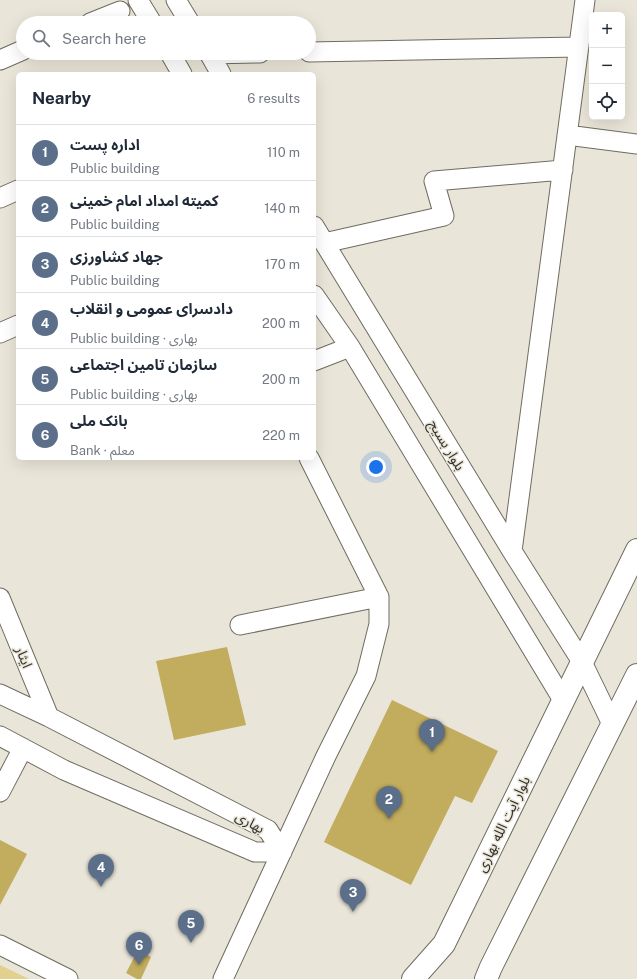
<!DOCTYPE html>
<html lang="en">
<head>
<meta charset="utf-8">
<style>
  :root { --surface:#fff; --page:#f2f2f3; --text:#1f2937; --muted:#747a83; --line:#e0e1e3; --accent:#0b8043 }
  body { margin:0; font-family:"Public Sans","Noto Sans Arabic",sans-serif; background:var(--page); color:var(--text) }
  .controls { position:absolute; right:12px; top:12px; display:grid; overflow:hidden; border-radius:6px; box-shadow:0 4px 16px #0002 }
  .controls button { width:36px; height:36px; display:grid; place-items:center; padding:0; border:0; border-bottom:1px solid var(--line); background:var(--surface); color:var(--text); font:20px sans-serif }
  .you { position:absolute; left:376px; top:467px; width:14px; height:14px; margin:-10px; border:3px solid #fff; border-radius:50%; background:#1a73e8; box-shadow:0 0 0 6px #1a73e833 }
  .badge { display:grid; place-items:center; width:26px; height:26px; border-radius:50%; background:var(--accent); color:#fff; font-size:13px; font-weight:700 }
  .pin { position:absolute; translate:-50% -33px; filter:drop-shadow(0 1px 2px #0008) }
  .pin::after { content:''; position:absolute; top:21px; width:14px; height:12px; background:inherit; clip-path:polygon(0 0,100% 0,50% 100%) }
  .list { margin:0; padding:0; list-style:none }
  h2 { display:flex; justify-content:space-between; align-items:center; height:52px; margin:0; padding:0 16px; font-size:17px }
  h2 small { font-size:13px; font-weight:400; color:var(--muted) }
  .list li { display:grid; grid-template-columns:26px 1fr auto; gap:12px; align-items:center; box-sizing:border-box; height:56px; padding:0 16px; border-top:1px solid var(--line) }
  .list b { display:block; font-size:15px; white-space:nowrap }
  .list p { margin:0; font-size:13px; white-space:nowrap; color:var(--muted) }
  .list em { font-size:13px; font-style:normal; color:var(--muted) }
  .icon { flex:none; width:22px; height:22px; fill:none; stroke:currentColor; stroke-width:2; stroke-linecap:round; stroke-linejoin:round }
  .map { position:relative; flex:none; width:637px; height:979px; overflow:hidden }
  .search { position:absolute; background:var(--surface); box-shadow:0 4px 16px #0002; left:16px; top:16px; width:300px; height:44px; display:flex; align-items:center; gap:10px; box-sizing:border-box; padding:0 14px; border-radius:22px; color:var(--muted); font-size:15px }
  .panel { position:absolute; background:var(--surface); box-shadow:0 4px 16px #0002; left:16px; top:72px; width:300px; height:388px; border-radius:6px }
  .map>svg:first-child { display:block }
</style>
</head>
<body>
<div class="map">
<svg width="637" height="979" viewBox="0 0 637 979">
  <rect width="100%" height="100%" fill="#e9e5d8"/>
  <path fill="#e3d08c" d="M0,965L29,979H0Z"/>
  <path fill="#c2ac5d" d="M227,647L246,725L174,740L156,661Z
    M392,700L498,751L472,803L455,796L411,885L324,842Z
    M0,840L27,854L0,905Z
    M138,950L151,957L141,979H137L126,973Z"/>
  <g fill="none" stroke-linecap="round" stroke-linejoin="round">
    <g stroke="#6f6c60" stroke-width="21">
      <path id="minor" d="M138,0L152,23
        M176,0L190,23
        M90,23L120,11
        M309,52L579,47
        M170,53L182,74
        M209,53L221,74
        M209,54L260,53
        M0,60L23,50
        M567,135L637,144
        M0,198L18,190
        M314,226L512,551L582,662L612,724
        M324,243L444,216L434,181L563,170
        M314,295L350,347L563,700
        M0,333L18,325
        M314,361L350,347
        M512,551L585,0
        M0,598L49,717
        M240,625L379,597
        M0,694L49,717L268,830L282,852
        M0,736L64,770L255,852H282
        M0,792L23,748
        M0,945L68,979
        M223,979L326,756L366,676L379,624V597L309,458"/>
    </g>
    <g stroke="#6f6c60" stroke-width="24">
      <path id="major" d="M413,979L444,944L637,550
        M486,979L491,967L637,675"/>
    </g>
    <use href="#minor" stroke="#fff" stroke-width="19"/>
    <use href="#major" stroke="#fff" stroke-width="22"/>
  </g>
  <g text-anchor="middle" stroke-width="3" stroke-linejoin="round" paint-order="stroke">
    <g font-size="14" fill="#33312c" stroke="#e9e5d8">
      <text transform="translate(447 445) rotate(59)" y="5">بلوار بسیج</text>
      <text transform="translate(24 657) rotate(68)" y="5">ایثار</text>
      <text transform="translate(250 822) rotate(29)" y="5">بهاری</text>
      <text transform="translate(503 824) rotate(-64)" y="5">بلوار آیت الله بهاری</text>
    </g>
  </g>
</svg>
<div class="controls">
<button>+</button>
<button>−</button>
<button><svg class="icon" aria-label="locate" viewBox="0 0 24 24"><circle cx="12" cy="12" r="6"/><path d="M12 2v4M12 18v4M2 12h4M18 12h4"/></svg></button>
</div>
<div class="you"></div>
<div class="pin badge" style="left:432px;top:752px;background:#5c6f8a">1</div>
<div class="pin badge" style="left:389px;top:819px;background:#5c6f8a">2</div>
<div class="pin badge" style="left:353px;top:912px;background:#5c6f8a">3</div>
<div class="pin badge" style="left:101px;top:887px;background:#5c6f8a">4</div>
<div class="pin badge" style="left:191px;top:943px;background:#5c6f8a">5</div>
<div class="pin badge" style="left:139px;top:965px;background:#5c6f8a">6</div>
<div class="search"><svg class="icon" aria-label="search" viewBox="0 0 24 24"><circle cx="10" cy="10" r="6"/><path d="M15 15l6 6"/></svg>Search here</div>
<section class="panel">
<h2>Nearby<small>6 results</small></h2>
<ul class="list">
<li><span class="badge" style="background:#5c6f8a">1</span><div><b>اداره پست</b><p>Public building</p></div><em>110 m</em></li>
<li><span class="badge" style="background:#5c6f8a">2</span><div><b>کمیته امداد امام خمینی</b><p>Public building</p></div><em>140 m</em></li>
<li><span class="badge" style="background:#5c6f8a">3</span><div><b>جهاد کشاورزی</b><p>Public building</p></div><em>170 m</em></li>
<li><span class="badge" style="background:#5c6f8a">4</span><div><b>دادسرای عمومی و انقلاب</b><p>Public building · بهاری</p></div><em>200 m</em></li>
<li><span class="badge" style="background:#5c6f8a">5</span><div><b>سازمان تامین اجتماعی</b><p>Public building · بهاری</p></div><em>200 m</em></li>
<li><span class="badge" style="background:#5c6f8a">6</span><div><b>بانک ملی</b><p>Bank · معلم</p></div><em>220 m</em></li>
</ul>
</section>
</div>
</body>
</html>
